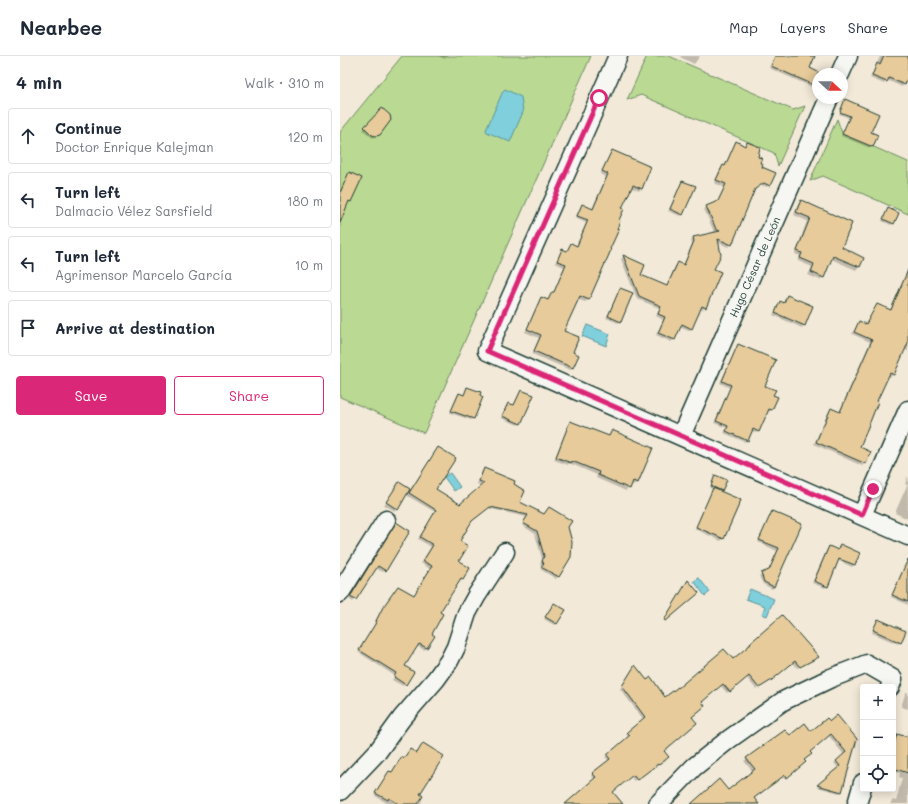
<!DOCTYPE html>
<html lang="en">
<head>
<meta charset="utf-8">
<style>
  :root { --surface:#fff; --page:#f6f6f7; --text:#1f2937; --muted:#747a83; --line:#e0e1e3; --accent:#db2777 }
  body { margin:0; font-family:Mali,sans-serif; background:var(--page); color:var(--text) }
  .controls { position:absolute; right:12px; bottom:12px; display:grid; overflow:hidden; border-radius:4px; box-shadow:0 2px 10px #0003 }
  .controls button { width:36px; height:36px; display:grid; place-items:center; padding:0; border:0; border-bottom:1px solid var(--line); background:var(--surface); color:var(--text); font:20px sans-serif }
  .compass { position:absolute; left:472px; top:12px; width:36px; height:36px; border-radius:50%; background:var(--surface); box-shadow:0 2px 10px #0003; rotate:112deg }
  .stop { position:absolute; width:12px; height:12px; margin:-9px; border:3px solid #db2777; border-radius:50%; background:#fff }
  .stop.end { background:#db2777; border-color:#fff; box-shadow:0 1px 4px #0008 }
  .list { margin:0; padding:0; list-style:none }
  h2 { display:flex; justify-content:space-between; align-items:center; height:52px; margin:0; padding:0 16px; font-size:17px }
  h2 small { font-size:13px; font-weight:400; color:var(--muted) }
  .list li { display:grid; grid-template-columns:26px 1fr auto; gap:12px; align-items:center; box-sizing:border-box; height:56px; margin:0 8px 8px; padding:0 8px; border:1px solid var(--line); border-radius:4px }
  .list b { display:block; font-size:15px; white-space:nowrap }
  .list p { margin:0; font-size:13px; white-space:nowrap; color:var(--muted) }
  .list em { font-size:13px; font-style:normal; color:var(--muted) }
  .actions { display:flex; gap:8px; padding:12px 16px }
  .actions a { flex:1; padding:9px 0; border:1px solid var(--accent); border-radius:4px; text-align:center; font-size:14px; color:var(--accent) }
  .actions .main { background:var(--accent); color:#fff }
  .icon { flex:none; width:22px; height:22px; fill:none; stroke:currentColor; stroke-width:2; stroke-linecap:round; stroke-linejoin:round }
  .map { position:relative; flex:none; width:568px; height:748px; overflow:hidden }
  header { display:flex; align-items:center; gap:24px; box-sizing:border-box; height:56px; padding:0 20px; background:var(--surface); border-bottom:1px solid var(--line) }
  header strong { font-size:19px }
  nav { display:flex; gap:22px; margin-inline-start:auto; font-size:14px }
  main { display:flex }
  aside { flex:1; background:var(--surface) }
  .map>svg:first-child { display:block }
</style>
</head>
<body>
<header>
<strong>Nearbee</strong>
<nav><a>Map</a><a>Layers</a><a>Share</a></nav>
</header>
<main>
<aside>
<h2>4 min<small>Walk · 310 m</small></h2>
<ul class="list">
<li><svg class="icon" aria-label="ahead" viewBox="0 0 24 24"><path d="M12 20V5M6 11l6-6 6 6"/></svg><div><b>Continue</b><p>Doctor Enrique Kalejman</p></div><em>120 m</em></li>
<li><svg class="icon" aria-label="left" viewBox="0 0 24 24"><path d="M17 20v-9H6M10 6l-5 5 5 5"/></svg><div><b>Turn left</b><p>Dalmacio Vélez Sarsfield</p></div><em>180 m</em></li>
<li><svg class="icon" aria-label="left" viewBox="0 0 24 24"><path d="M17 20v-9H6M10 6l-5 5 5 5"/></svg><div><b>Turn left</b><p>Agrimensor Marcelo García</p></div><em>10 m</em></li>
<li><svg class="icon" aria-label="arrive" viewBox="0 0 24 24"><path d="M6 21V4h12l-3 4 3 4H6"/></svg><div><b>Arrive at destination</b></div></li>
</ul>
<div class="actions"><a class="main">Save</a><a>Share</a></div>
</aside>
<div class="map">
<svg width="568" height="748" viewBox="0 0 568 748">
  <rect width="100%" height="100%" fill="#f2e9d8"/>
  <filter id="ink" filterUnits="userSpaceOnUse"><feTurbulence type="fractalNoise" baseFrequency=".025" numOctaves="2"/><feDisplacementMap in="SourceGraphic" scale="8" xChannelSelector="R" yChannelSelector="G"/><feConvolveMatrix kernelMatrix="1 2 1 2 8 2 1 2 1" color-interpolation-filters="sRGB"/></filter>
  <g filter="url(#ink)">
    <path fill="#bad992" stroke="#6c8b63" d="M62,0H251L84,377L0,341V76Z
      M307,0H329L453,54L465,50L438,110L434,97L301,39L287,44Z
      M497,63L502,77L568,106V158L483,120L470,125Z"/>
    <path fill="#80cfdd" stroke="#599599" d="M165,33L181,41L183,56L170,86L147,76L146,74L163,35Z
      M247,269L270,278L266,290L242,280Z
      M110,417L120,431L114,435L104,421Z
      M359,522L370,536L365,540L354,525Z
      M410,533L434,543L427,560L422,558L425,550L406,543Z"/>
    <path fill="#0003" d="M98,0H107L105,3Z
      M341,0H360L354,8L340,1Z
      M435,0H474L468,13L479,17L474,29L472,31L429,12Z
      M538,0H568V19L562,31L547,24L544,28L530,22L540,1Z
      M506,44L530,76L532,90L530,92L501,80L509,62L499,58Z
      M42,53L39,78L33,82L30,80L23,74Z
      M396,86L404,90L407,87L417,101L429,129L427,131L421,129L413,134L391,188L388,191L377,186L365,251L362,254L360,252L351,272L349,275L339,271L334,283L331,286L316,279L323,264L316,260L319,252L297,243L281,203L283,201L304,210L300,219L326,231L335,210L338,207L343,209L352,188L351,184L354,182L377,177L374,176L364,153L367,151L377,147L384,131L374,127L380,113L383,110L384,111L394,89Z
      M272,95L301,132L299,135L290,131L281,153L269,194H270L248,244L245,246L237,243L223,275L232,297L238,300L232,312L230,314L192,298L199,282L185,276L199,245L201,242L207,245L210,239L213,237L224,211L215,207L220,197L222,194L226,196L231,188L236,190L246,167L235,162L240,152L242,149L252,153L266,121L260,118L270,98Z
      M9,117L10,146L8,147L0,164V136Z
      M342,126V158L340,160L328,155Z
      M461,145L500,191L523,202L519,211L516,214L491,203L483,221L480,224L468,219L472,211L458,205L460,200L455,198L467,165L454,159L458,148Z
      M548,153L553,167L551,169L542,165Z
      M568,213V295L564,294L553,319L550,321L548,320L536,346L519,392L525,407L522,410L474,388L489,355L491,353L499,356L530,286L512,278L517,269L519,266L525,269L537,249L550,254Z
      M280,233V265L278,267L266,262Z
      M447,240L472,251L462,272L433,259L438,249L440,247L443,248Z
      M399,289L424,330L432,340L436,342L431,354L429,356L427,355L419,375L416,377L411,375L405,386L384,377L387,372L374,367L390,332L380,327L397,291Z
      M128,332L133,362L131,364L110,357L117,340L119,338L123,340Z
      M181,335L180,367L178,369L161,362L168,348L173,350Z
      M231,366L268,381L272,375L297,426L294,429L291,428L286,435L256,422L257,419L229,407L228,409L214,404L228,369Z
      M98,392L94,434L120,449L143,430L137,428L142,415L145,413L173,428L179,446L227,471L218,520L216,523L200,513L202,510L200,508L202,503L195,478L182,469L186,461L147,452L131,466L119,486L117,505L122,523L120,526L119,525L98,557L90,578L94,580L87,592L84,594L77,590L64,610L65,628L63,630L52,624L55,620L18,596L35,568L34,567L41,555L55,534L58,531L74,540L90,513L81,507L91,491L78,483L95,456L66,439L55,455L44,449L59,427L70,434Z
      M376,420L381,434L380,436L383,482L381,485L355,473L373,434L370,432Z
      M568,420V463L555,457L567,429L565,428Z
      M433,456L461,469L434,531L432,533L423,528L419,520L428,516L437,495L418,486Z
      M54,469L45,514L43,516L35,512L13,546L9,543Z
      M500,489L514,509L512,511L497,504L487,530L485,532L472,527L487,493L489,491L497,494Z
      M565,511L568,513V549L551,541Z
      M212,550L217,567L214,569L204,563Z
      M442,560L478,601L476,603L457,612L452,606L428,626L416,633L406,621L387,637L380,629L361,646L350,661L323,695L326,703L316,711L315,709L294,725L290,720L271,736L282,748H225L255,724L251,719L269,705L265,701L289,682L286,678L304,664L280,633L295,610L307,625L325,642L338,633L393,604L409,590L408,589L410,587Z
      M538,564L560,586L558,588L532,577Z
      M567,636H568V653L561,651L565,638Z
      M487,663L516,684L501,735L499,737L477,731L499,713L494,707L504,699L489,680L469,696L463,704L462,708L444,723L442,720L412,742L411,748H353L388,736L413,716L404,705L445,675L449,681L471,676Z
      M568,674V748H550L553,744L556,745L562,722L559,721L560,717L553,715V688L555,681L557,679L566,681Z
      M77,698L79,745L83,748H48L34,739L47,718L51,717L64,703Z"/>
    <path fill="#e7cb9b" stroke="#1f3d34" d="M435,0H475L470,12L480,17L478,18L474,29L431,10Z
      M544,0H568V21L565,29L549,22L547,26L532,20L537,7L540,9Z
      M505,43L539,58L531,76L538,79L533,91L502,78L510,60L500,56Z
      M42,52L50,59L51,64L40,79L36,80L32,79L24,71Z
      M396,85L405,90L407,86L420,91L418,101L422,102L420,107L423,108L422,111L436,117L430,130L424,127L415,133L392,189L378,183L381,199L374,213L381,216L366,252L362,250L352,273L342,268L335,284L318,277L325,261L318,258L321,250L299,240L283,199L305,209L301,219L327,230L338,206L344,209L354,185L353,181L380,175L376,173L366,150L378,145L386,128L376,124L383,109L385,110Z
      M272,94L311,111L302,133L293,129L282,152L284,153L279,164L280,165L277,173H279L270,193L271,194L249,244L240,240L224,275L239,281L233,296L239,299L233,312L194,295L201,279L187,273L201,241L208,244L212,236H214L226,208L217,205L222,193L227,195L231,187L237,190L248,164L237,160L242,148L253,153L268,118L262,115Z
      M9,116L22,122L11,146L9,145L0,167V137Z
      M342,125L356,130L343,159L330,153Z
      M461,144L512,167L502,191L524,202L520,211L493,200L484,222L471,216L474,208L460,202L462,197L457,195L470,162L456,156Z
      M548,152L559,157L554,168L543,163Z
      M568,214V287L554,319L550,317L537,345L538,346L520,391L531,396L526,408L476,386L491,352L500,356L532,284L514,276L519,265L526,268L537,248L551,254Z
      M280,232L293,237L281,266L268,260Z
      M447,239L473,250L465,270L435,257L440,245L444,247Z
      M398,288L436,304L425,330L436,334L433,339L438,341L432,354L429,353L419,376L413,373L408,385L386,375L388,370L376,365L391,329L382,325Z
      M127,331L141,336L140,339L143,341L134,363L111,355L119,337L124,339Z
      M181,334L194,339L181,368L162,360L168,347L174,349Z
      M230,365L269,380L272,374L313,392L298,427L293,425L290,433L258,419L259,416L232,405L231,407L216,401Z
      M98,391L116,402L96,433L120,448L144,427L139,425L144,412L175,425L174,428L185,435L180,446L204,458L209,451L232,465L228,471L232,486L231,501L219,521L201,511L204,507L202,506L204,500L197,475L183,467L188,459L150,451L132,465L120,485L128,490L119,505L130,512L123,524L121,523L100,556L103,558L92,578L95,580L87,592L79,588L65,610L74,616L66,629L54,621L56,617L19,594L37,565H36L43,551L58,530L74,539L92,510L83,505L93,489L80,481L96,454L69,437Z
      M375,419L387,424L382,435L371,430Z
      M59,426L70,433L58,454L46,446Z
      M373,432L401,444L384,483L356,471Z
      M432,455L462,468L434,531L424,526L421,517L429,514L439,492L419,484Z
      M56,466L70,475L46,515L38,510L16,544L10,541Z
      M500,488L520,497L515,509L499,503L488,531L474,525L489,490L498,494Z
      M568,503V546L552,539Z
      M348,524L359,537L326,565L324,564Z
      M214,547L226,554L217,568L205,561Z
      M442,559L479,601L460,611L455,605L432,624L419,632L409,620L390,636L383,628L362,646L365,650L352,661L357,667L324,695L329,701L319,709L318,708L297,724L293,719L273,736L283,748H225L256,721L252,717L270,703L267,699L290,679L287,676L305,661L282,630L295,609L307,624L311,621L325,641L338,631V632L384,593L393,603L411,588L410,587Z
      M538,563L566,575L561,587L533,574Z
      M497,659L517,683L502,736L477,729L500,710L496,705L506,696L491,678L470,696L472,698L464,704L466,706L447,722L445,719L414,742L419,748H351L379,723L388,734L415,713L406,702L445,674L450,679L465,667L471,675L487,662L490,665Z
      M557,678L568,681V717L553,712V691Z
      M83,687L104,700L80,738L83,740L78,748H59L49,742L48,744L35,737L49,715L52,716L62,700L64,702L70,693L77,697Z"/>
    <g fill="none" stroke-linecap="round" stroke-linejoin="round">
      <g stroke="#1f3d34" stroke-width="21">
        <path id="street" d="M278,0L147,295L568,480
          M500,18L508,0
          M341,380L489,42
          M522,459L568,354
          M0,537L46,464
          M0,735L38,695L62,662L96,623L109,605L116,591L127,557L137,539L165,496
          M318,748L354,711L388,684L443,645L491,622L527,608L553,623L550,631
          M517,748L523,727"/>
      </g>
      <use href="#street" stroke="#f6f6f2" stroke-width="18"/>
    </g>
  </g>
  <g fill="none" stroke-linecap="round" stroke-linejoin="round" filter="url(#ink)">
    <path stroke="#db2777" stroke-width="5" d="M259,42L147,295L522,459L533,433"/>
  </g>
  <g text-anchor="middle" stroke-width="4" stroke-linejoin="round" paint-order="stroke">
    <g font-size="11" fill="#1f3d34" stroke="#f6f6f2">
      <text transform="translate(415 211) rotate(-66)" y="4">Hugo César de León</text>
    </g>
  </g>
</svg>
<div class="controls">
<button>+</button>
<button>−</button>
<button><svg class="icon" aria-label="locate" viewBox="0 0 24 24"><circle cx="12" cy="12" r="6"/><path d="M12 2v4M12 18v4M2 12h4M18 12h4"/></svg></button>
</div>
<svg class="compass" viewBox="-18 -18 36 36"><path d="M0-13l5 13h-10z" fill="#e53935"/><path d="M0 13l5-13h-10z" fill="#747a83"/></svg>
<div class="stop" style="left:259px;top:42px"></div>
<div class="stop end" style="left:533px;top:433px"></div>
</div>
</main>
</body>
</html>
